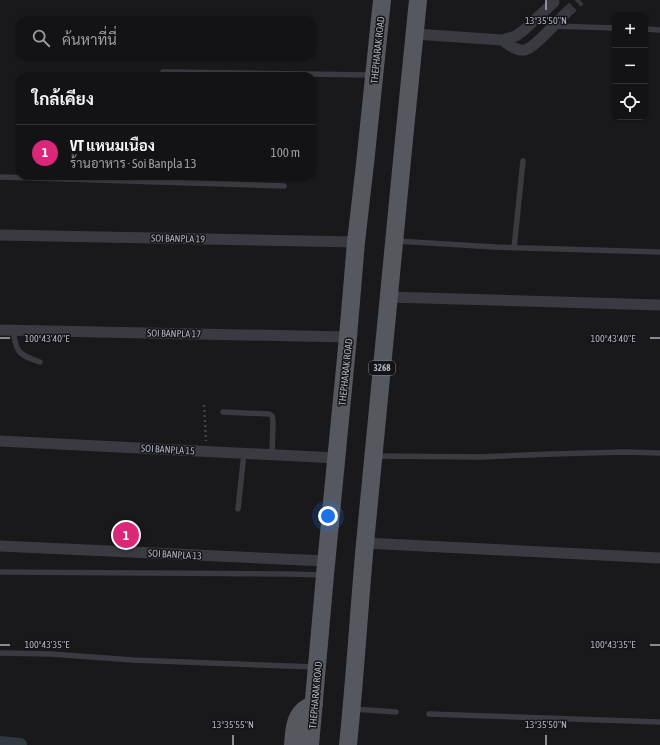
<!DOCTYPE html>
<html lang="th">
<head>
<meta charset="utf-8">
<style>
  :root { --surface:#131315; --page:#1c1c1e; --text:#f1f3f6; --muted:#9d9ea0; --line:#323234; --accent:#db2777 }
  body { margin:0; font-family:"Asap Condensed",Sarabun,sans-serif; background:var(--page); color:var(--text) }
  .controls { position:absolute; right:12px; top:12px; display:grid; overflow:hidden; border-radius:8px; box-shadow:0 1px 3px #0004 }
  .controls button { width:36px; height:36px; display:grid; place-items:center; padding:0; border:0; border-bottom:1px solid var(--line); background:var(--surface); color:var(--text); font:20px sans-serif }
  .you { position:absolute; left:328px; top:516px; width:14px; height:14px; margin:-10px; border:3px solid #fff; border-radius:50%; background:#1a73e8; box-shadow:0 0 0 6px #1a73e833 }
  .badge { display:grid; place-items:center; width:26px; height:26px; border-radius:50%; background:var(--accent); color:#fff; font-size:13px; font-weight:700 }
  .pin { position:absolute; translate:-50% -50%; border:2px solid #fff; box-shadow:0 1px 4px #0006 }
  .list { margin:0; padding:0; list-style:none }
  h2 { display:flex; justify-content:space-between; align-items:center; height:52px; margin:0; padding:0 16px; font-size:17px }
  h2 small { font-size:13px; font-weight:400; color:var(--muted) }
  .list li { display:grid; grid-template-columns:26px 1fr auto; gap:12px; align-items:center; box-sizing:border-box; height:56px; padding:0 16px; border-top:1px solid var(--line) }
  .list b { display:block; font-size:15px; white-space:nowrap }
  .list p { margin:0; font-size:13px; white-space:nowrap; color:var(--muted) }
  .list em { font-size:13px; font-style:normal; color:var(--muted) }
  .icon { flex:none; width:22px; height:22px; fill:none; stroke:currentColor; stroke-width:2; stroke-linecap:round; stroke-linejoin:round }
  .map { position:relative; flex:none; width:660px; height:745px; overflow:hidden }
  .search { position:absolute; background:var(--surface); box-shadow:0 1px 3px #0004; left:16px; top:16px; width:300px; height:44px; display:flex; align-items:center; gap:10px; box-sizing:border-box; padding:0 14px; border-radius:12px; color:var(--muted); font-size:15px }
  .panel { position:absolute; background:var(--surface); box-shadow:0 1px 3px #0004; left:16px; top:72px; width:300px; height:108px; border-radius:12px }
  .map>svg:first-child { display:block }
</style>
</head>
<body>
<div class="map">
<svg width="660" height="745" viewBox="0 0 660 745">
  <rect width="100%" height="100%" fill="#19191c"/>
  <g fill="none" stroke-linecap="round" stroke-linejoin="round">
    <path stroke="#2e3941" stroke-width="14" d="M0,743L20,745"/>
    <path stroke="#36373c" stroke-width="11" stroke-dasharray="11 5.5" stroke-linecap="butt" d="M565,14L580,0"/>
    <path stroke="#404248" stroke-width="2.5" stroke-dasharray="2 3" stroke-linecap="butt" d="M204,405L206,441"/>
    <path stroke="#3a3b41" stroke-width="5.5" d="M553,26L615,28
      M645,29L660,30
      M163,72L372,75
      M0,177L284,186
      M396,241L495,247L660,252
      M514,248L523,161
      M13,330C16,352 18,355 40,362
      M223,412L269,414L272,416L273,422L272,455
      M375,456L480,457L553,454L625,452L660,453
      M238,509L244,453
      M0,572L289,574L322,575
      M0,653L51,654L133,660L315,667
      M354,709L396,712
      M429,714L660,722"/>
    <path stroke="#3a3b41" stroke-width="11" d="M415,34L502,40L516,36L524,30L554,2
      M502,40C508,44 517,52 525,50C534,48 558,21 565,14
      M0,235L356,242
      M388,297L660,305
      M0,330L348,337
      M0,441L336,458
      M365,543L660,558
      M0,546L326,561"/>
    <path stroke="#565860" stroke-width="18" d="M293,745C294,734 294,719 303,711C305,708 311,706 314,704
      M310,745L325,575L348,337L356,242L365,164L382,0
      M348,745C355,678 359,610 365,543C381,362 400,181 418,0"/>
  </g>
  <path fill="none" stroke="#abb1bc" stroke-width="1.5" d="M546,0V10M0,338H10M650,338H660M0,645H10M650,645H660M233,735V745M546,735V745"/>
  <g text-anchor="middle" stroke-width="3" stroke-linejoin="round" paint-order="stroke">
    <rect fill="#141417" stroke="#7e828a" stroke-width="1" x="369" y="361" width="26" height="14" rx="3"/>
    <g font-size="9" font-weight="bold" fill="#abb1bc">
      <text x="382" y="371">3268</text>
    </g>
    <g font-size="10" fill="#abb1bc" stroke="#141417">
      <text transform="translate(377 50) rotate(-84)" y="4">THEPHARAK ROAD</text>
      <text transform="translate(178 238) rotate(1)" y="4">SOI BANPLA 19</text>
      <text transform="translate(174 333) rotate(1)" y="4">SOI BANPLA 17</text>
      <text transform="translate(345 372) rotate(-84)" y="4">THEPHARAK ROAD</text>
      <text transform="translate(168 449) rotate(3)" y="4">SOI BANPLA 15</text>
      <text transform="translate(175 554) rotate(3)" y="4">SOI BANPLA 13</text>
      <text transform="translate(315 695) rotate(-85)" y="4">THEPHARAK ROAD</text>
    </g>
  </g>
  <g font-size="10" text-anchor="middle" fill="#abb1bc" stroke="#141417" stroke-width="3" stroke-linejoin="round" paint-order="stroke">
    <text x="546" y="24">13°35'50"N</text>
    <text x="613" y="342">100°43'40"E</text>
    <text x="47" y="342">100°43'40"E</text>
    <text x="613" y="648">100°43'35"E</text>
    <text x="47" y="648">100°43'35"E</text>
    <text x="233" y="728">13°35'55"N</text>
    <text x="546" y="728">13°35'50"N</text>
  </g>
</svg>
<div class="controls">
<button>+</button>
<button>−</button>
<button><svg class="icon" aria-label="locate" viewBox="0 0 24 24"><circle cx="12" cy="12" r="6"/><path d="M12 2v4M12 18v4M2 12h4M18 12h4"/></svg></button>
</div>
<div class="you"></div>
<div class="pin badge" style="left:126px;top:535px">1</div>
<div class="search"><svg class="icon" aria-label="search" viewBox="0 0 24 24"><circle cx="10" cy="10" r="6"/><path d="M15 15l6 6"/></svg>ค้นหาที่นี่</div>
<section class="panel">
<h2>ใกล้เคียง<small></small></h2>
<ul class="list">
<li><span class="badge">1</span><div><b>VT แหนมเนือง</b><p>ร้านอาหาร · Soi Banpla 13</p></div><em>100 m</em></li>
</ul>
</section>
</div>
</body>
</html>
